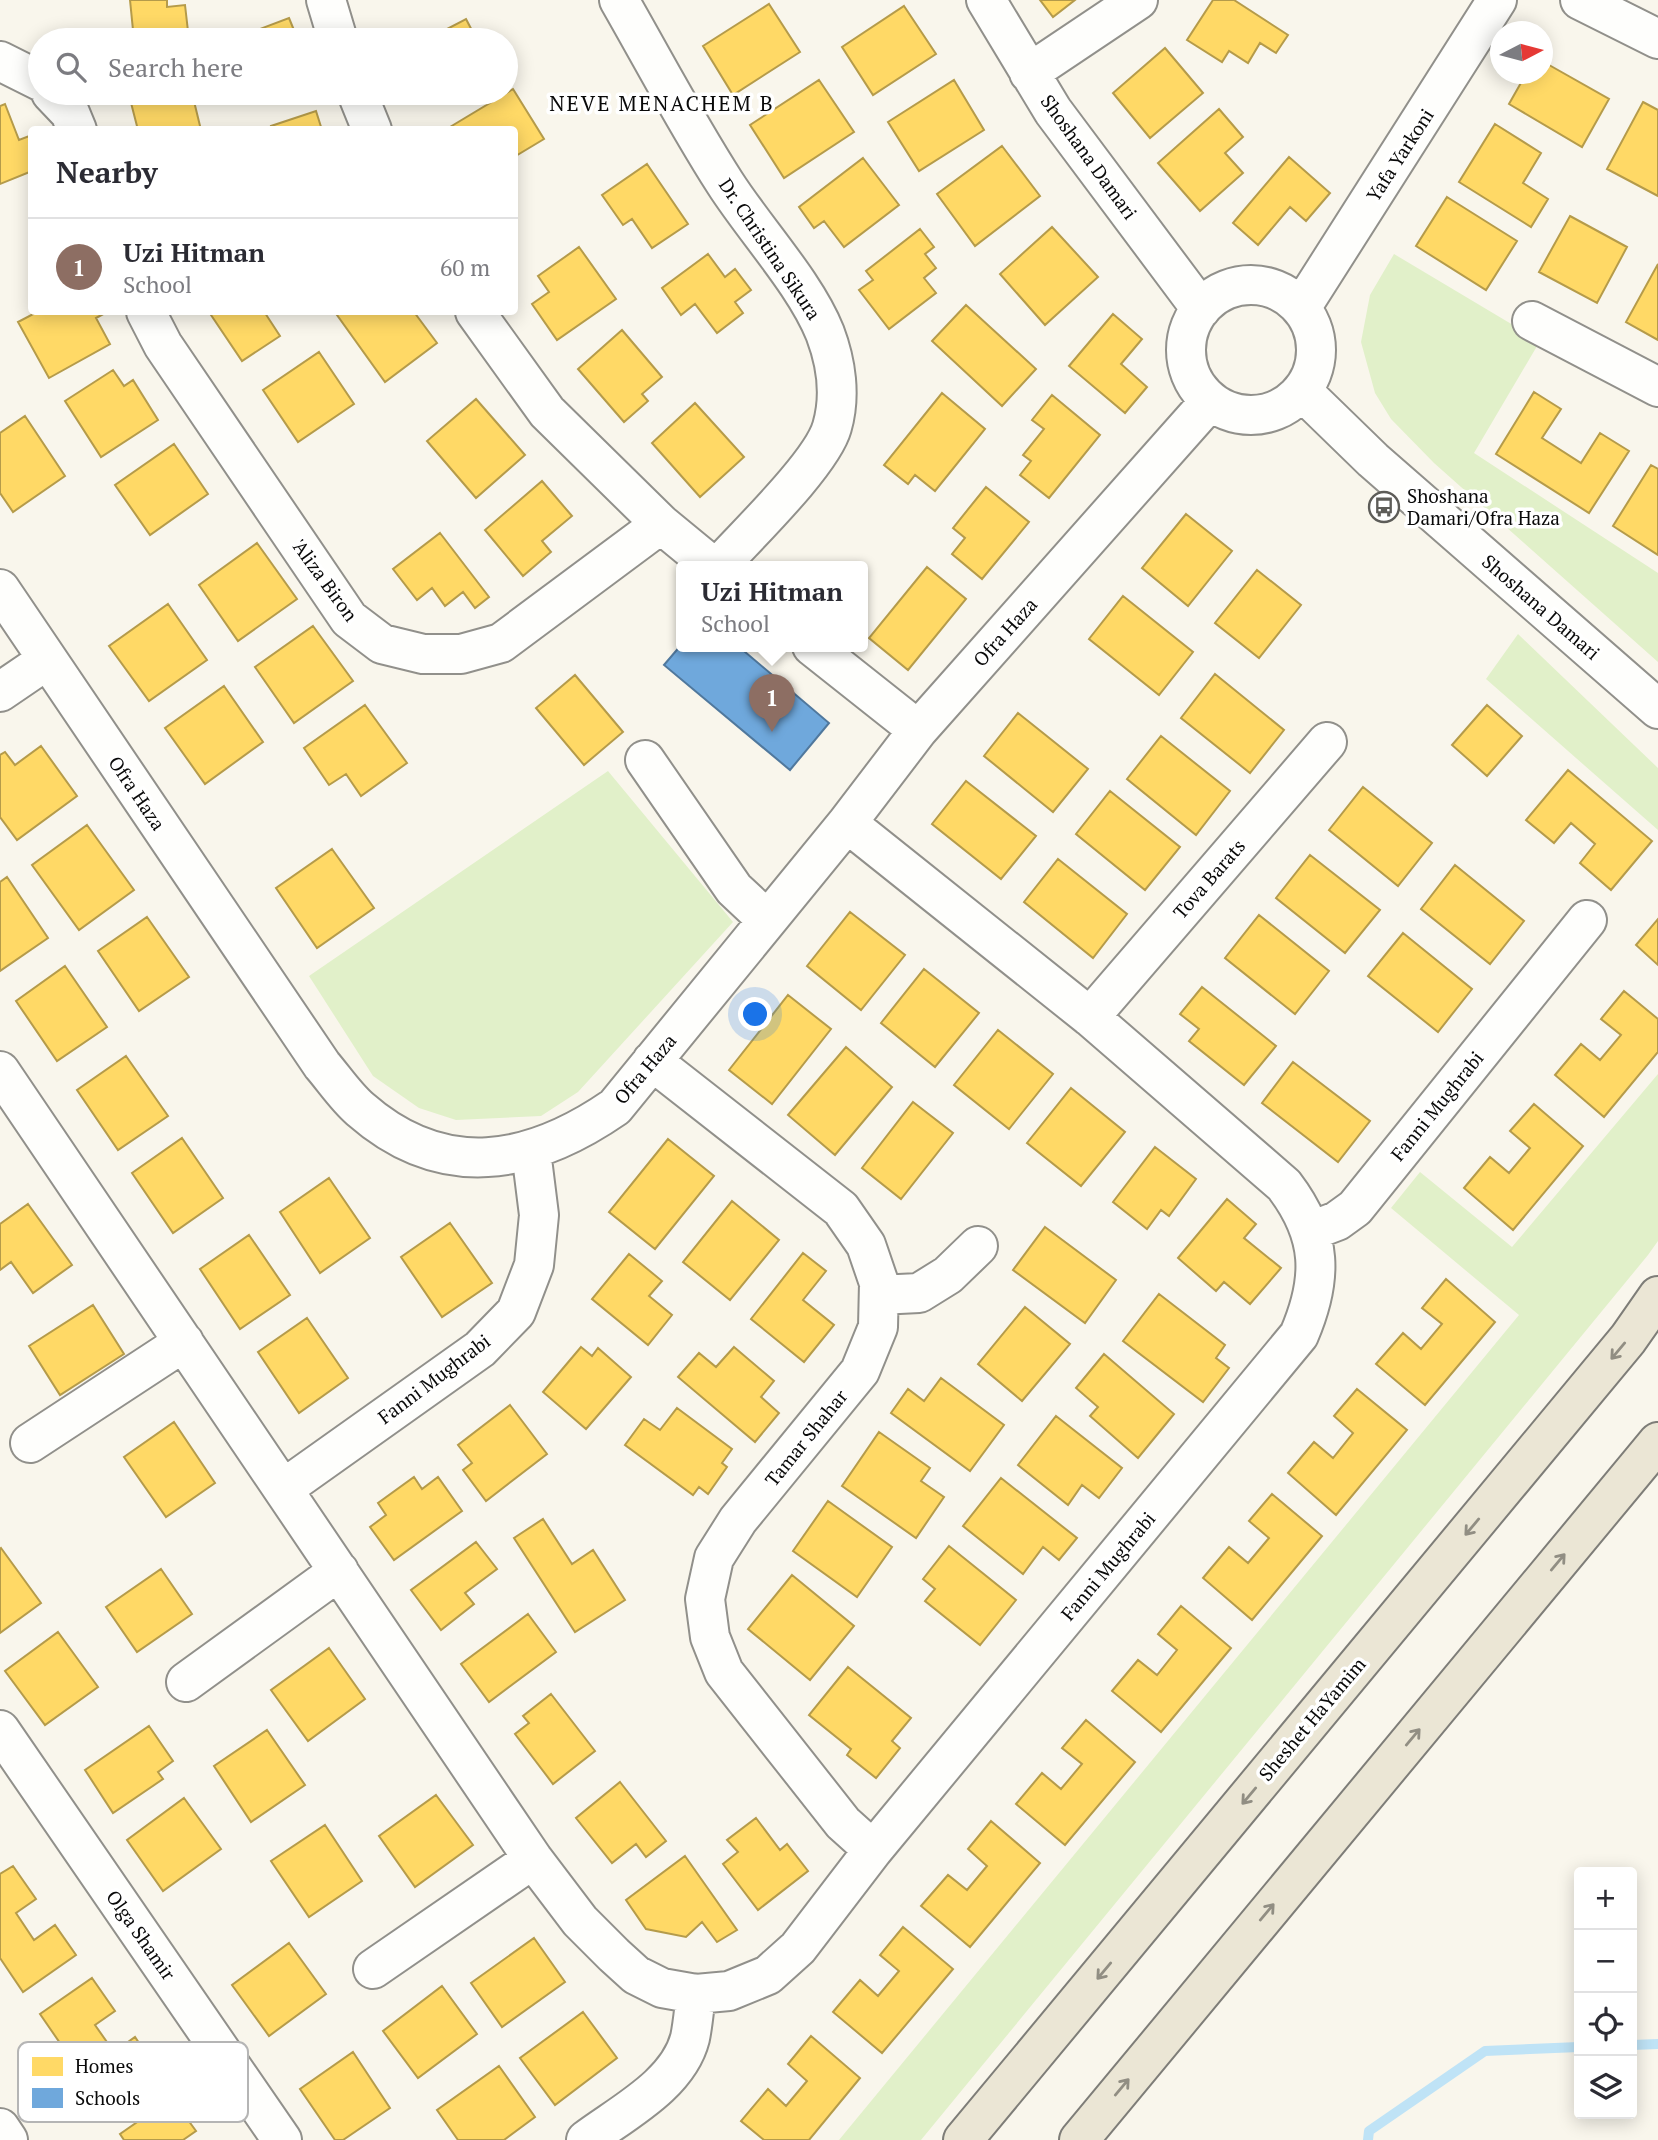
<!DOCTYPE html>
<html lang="en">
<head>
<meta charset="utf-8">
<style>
  :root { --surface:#fff; --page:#f7f7f7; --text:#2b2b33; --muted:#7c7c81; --line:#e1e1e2; --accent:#0b8043 }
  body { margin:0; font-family:"PT Serif",serif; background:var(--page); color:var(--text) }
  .controls { position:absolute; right:21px; bottom:21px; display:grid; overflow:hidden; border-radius:7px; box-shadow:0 4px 18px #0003 }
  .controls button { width:63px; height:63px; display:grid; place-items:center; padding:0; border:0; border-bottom:2px solid var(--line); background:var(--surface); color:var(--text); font:35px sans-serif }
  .compass { position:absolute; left:1490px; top:21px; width:63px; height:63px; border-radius:50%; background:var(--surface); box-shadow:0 4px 18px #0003; rotate:84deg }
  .you { position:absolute; left:756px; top:1015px; width:24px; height:24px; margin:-18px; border:5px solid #fff; border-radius:50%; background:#1a73e8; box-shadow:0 0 0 10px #1a73e833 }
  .badge { display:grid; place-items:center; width:46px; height:46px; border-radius:50%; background:var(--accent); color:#fff; font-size:23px; font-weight:700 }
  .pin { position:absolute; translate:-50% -58px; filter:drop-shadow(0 2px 4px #0008) }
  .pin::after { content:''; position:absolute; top:37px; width:24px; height:21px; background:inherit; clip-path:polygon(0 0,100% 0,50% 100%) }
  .popup { position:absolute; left:676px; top:561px; width:192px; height:91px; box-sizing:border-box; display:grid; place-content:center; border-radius:7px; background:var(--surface); filter:drop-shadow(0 2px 5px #0005); font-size:23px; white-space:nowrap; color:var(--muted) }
  .popup b { font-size:26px; color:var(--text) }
  .popup::after { content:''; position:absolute; left:50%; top:100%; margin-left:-14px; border:14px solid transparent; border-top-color:var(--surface) }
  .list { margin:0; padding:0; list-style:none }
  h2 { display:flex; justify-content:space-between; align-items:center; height:91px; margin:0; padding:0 28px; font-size:30px }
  h2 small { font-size:23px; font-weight:400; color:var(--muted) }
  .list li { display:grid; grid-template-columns:46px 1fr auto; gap:21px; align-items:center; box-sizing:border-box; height:98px; padding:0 28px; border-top:2px solid var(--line) }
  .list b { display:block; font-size:26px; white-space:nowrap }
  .list p { margin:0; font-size:23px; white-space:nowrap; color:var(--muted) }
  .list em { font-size:23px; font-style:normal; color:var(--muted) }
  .icon { flex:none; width:38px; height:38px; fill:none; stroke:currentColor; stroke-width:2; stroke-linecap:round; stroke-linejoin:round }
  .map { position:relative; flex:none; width:1658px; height:2140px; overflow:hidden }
  .search { position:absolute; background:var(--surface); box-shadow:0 4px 18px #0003; left:28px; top:28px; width:490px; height:77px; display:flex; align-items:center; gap:18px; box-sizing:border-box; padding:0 24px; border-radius:38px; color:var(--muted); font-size:26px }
  .panel { position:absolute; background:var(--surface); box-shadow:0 4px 18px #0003; left:28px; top:126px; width:490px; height:189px; border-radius:7px }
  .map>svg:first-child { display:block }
</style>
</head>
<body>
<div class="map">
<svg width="1658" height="2140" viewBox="0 0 1658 2140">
  <rect width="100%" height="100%" fill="#f9f6ec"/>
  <path fill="#e1f0c9" d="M1394,254L1540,341L1474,453L1658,573V662L1434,463L1391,419L1375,393L1361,342L1370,295Z
    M1518,634L1658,768V830L1486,679Z
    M608,771L733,922L578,1092L541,1116L456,1120L419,1108L373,1076L309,976Z
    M1658,1074V1241L1648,1255L921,2140H839L1519,1315L1391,1208L1420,1172L1512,1247Z"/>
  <path fill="#ffd966" stroke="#b59b4a" stroke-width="2" d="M130,0H167V7L185,5L189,40H134Z
    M1040,0H1075L1053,17Z
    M1213,0H1234L1288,35L1276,53L1260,43L1248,63L1229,51L1222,62L1187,40Z
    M769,4L800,52L733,95L703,46Z
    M904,6L936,54L873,95L842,47Z
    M289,18L298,40H231Z
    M466,19L477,40H426Z
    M1165,48L1203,93L1150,138L1113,93Z
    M1542,61L1609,99L1582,147L1509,104L1526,74H1542Z
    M819,80L854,132L784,178L750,125Z
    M954,80L984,130L919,171L888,122Z
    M513,89L544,139L514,157V130H452L450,127Z
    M139,93H192L201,130H138L129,95Z
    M249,93H277L252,102Z
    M1643,102L1658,110V196L1607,169Z
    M5,104L19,140L32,135V171L0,184V106Z
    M1219,109L1243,137L1225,153L1243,173L1200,211L1158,163Z
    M316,111L322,130H272L271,126Z
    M1495,124L1541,153L1523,183L1548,199L1531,227L1459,182Z
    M1002,146L1040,196L975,246L937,194Z
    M1289,157L1330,193L1306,221L1290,207L1258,245L1233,223Z
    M863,158L899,205L844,247L824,221L814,228L799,207Z
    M647,164L688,224L652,248L632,219L623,225L602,195Z
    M1447,197L1517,241L1486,290L1416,246Z
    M1570,216L1627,247L1597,303L1539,272Z
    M1052,227L1098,277L1045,325L1000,274Z
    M920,229L934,247L925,254L936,268L924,278L936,293L889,329L859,290L873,280L866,271Z
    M579,247L616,299L557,340L532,304L549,292L538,276Z
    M708,254L725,277L735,269L751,290L735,302L743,313L717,333L695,304L681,315L662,288Z
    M1658,264V340L1626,322Z
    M966,305L1036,369L1002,406L932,341Z
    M37,312H107L96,318L110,344L49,378L18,322Z
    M209,312H267L265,313L280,336L242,361Z
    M342,312H414L437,343L385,382L337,315Z
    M1113,314L1142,339L1121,364L1147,387L1125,413L1069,366Z
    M622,330L662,377L642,394L648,401L624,422L578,369Z
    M319,352L354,404L298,442L263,390Z
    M113,370L124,386L133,380L158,420L101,457L65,401Z
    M1534,392L1561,409L1542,438L1581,463L1600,433L1629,451L1589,513L1496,454Z
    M942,393L985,429L935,491L915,475L908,484L884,465Z
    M1052,395L1100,435L1049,498L1020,475L1031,461L1023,455L1044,429L1032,420Z
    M476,399L525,455L476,498L427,441Z
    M695,403L744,457L700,497L652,443Z
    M25,416L65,476L13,512L0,493V433Z
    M174,444L208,494L150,535L115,485Z
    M1651,465L1658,469V555L1613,526Z
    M542,481L572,516L542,541L551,552L523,576L485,530Z
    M986,487L1029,522L982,579L952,554L965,538L953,528Z
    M1186,514L1232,551L1188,606L1142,568Z
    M440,533L489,597L475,608L463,592L445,606L432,588L417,600L393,569Z
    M257,543L297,599L238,641L199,585Z
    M927,567L966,599L908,670L869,638Z
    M1257,570L1301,605L1259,658L1215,623Z
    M1123,596L1193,652L1159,695L1089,639Z
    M168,604L207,660L149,701L109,646Z
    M313,626L353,681L294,723L255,667Z
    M1215,674L1284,730L1250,773L1181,718Z
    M575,675L623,732L584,765L536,708Z
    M224,686L263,742L205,784L165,728Z
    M365,705L407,763L361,796L346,774L329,785L304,748Z
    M1487,705L1522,736L1487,776L1452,745Z
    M1018,713L1088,769L1053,812L984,756Z
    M1161,736L1230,791L1196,835L1127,779Z
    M41,746L77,796L17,840L0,817V755L5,752L15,765Z
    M1568,770L1652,841L1611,890L1580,863L1595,844L1571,823L1554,843L1526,820Z
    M966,781L1036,836L1001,879L932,824Z
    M1363,787L1432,843L1398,886L1329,830Z
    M1110,791L1180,847L1145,890L1076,834Z
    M87,825L134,890L79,930L32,865Z
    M332,849L374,908L317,948L276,888Z
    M1310,855L1380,910L1345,953L1276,898Z
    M1058,859L1127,914L1093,958L1024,902Z
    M1455,865L1524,921L1490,964L1421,909Z
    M7,877L48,938L0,971V882Z
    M850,912L905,955L861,1010L807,966Z
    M1259,915L1329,971L1295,1014L1225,958Z
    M147,917L189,977L139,1011L98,951Z
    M1658,919V965L1636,945Z
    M1403,933L1472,989L1438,1032L1368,976Z
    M65,966L107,1027L57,1061L16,1001Z
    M924,969L979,1013L935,1067L881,1023Z
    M1202,987L1276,1046L1244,1085L1189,1041L1199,1029L1180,1014Z
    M1624,991L1658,1019V1052L1604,1117L1555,1075L1581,1044L1600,1060L1621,1035L1601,1019Z
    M788,995L831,1029L772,1104L729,1070Z
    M998,1030L1053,1074L1009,1129L954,1085Z
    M846,1047L892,1087L835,1155L788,1115Z
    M126,1056L168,1116L118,1150L77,1090Z
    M1293,1062L1370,1121L1338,1162L1262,1103Z
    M1071,1088L1125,1132L1081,1186L1027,1143Z
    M913,1102L953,1133L901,1199L862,1168Z
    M1534,1104L1583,1146L1513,1230L1464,1188L1490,1157L1509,1173L1530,1148L1510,1131Z
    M182,1138L223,1198L173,1233L132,1173Z
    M668,1139L714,1176L655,1249L609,1212Z
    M1155,1147L1196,1179L1169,1216L1161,1210L1147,1229L1113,1202Z
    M329,1178L370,1238L320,1273L280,1212Z
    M1227,1199L1256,1224L1244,1238L1281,1268L1250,1304L1224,1282L1216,1291L1178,1258Z
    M732,1201L779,1240L730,1300L683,1262Z
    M28,1204L72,1265L33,1293L11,1262L0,1270V1224Z
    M450,1223L492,1283L442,1317L401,1257Z
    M1045,1227L1116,1280L1085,1323L1013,1270Z
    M249,1235L290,1295L240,1329L200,1269Z
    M803,1253L826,1271L803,1300L834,1325L804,1362L751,1319Z
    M629,1254L662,1281L649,1296L672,1315L648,1345L592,1299Z
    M1446,1279L1495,1322L1425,1405L1376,1364L1403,1333L1421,1349L1442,1324L1422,1308Z
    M1159,1294L1225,1345L1216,1358L1229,1368L1203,1402L1123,1341Z
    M93,1305L124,1354L60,1395L29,1346Z
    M1025,1307L1070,1344L1022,1401L978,1364Z
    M307,1318L348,1378L299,1413L258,1352Z
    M581,1347L592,1356L598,1348L631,1377L586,1429L543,1392Z
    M734,1347L774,1381L761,1397L779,1413L755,1442L678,1377L699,1353L716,1367Z
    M1104,1354L1174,1414L1138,1458L1090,1416L1098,1407L1076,1388Z
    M941,1378L1004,1425L970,1471L891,1413L908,1389L924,1401Z
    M1357,1389L1407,1430L1336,1515L1288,1473L1314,1442L1333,1458L1353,1433L1334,1416Z
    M510,1405L547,1454L486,1501L463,1470L472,1463L458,1445Z
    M677,1408L732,1449L722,1463L727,1467L708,1494L699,1487L693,1495L625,1445L644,1419L660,1430Z
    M1056,1416L1122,1468L1099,1498L1082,1485L1068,1505L1018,1465Z
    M174,1422L215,1483L166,1517L124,1457Z
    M879,1432L930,1468L921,1481L944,1497L916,1538L842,1486Z
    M414,1477L422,1489L438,1477L462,1511L394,1560L370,1527L386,1515L378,1503Z
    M1001,1478L1077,1538L1059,1560L1043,1547L1023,1574L963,1526Z
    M1272,1494L1322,1536L1252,1620L1203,1578L1229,1547L1248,1563L1269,1538L1249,1521Z
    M828,1501L892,1547L857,1597L793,1551Z
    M543,1519L572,1564L593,1550L625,1600L575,1632L514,1538Z
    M476,1542L497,1569L465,1593L474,1604L441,1630L411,1590Z
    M949,1546L1016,1600L980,1645L925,1601L935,1589L923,1579Z
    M1,1548L41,1603L0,1633V1549Z
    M161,1569L192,1614L137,1652L106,1607Z
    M792,1575L854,1626L810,1680L748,1629Z
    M1181,1606L1231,1648L1161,1732L1112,1691L1138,1660L1157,1675L1177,1650L1158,1634Z
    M528,1614L556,1652L489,1702L461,1664Z
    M58,1632L98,1687L45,1725L5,1671Z
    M329,1648L365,1699L308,1741L271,1690Z
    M848,1667L911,1718L892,1741L900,1748L876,1778L847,1755L851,1749L809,1715Z
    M551,1694L595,1751L553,1784L515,1734L529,1723L523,1716Z
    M1086,1720L1135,1762L1065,1845L1016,1804L1042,1773L1061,1789L1082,1764L1062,1748Z
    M149,1726L173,1761L158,1772L163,1779L113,1813L85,1770Z
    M267,1730L305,1785L251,1822L214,1766Z
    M620,1782L666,1841L646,1857L636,1844L612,1863L576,1818Z
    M436,1795L473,1845L415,1887L379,1836Z
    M184,1798L221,1849L163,1891L127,1840Z
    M756,1818L780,1850L787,1844L808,1871L758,1910L723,1864L738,1852L727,1840Z
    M991,1821L1040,1863L970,1947L921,1906L948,1875L967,1890L987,1866L968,1849Z
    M325,1825L362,1881L309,1917L271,1861Z
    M685,1856L737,1930L717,1942L702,1922L686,1937L646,1929L626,1900Z
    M13,1866L36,1899L16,1913L34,1940L55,1925L76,1955L23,1992L0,1958V1874Z
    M903,1927L953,1969L882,2053L833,2012L860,1980L878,1996L899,1971L880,1955Z
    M534,1938L565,1982L502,2027L471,1983Z
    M289,1943L326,1994L269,2036L232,1985Z
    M92,1978L115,2011L95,2025L114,2052L135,2037L155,2067L102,2104L40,2014Z
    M442,1986L477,2034L418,2078L383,2031Z
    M583,2012L617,2058L555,2105L520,2058Z
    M811,2036L860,2078L809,2140H764L741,2121L768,2089L786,2106L807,2081L788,2064Z
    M353,2052L390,2108L343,2140H335L300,2089Z
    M499,2066L535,2117L504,2140H458L437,2110Z
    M172,2098L196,2131L183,2140H124L120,2134Z"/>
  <path fill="#6fa8dc" stroke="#50789d" stroke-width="2" d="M681,645L738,646L829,723L790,770L664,665Z"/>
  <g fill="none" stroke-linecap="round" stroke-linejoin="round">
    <path stroke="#bfe3f6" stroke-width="10" d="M1632,2045L1658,2044
      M1368,2140L1369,2131L1485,2051L1579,2047"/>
    <g stroke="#91908b" stroke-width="42">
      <path id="minor" d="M326,0L338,40
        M619,0C654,61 687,124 725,183C755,230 805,283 825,333C836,362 841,396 832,427C822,463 747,535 719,566
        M986,0L1053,111L1201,309
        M1580,0L1658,39
        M0,61L40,81
        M1029,73L1138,0
        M51,93L70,113L77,130
        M357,93L372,130
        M1186 350a65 65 0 1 1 130 0a65 65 0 1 1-130 0Z
        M1301,308L1497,0
        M146,312L163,345L349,619L382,644L423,654H461L501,643L661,524
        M475,312L547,412L661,524L712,566
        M1532,321L1658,387
        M1302,391L1373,460L1658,709
        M0,589L322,1065C334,1079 346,1097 360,1109C443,1182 531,1165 615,1107L847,823L918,730L1210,401
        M812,646L918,730
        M0,692L47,660
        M645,760L734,889L767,920
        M1090,1017L1327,742
        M652,1061L841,1209L866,1245L879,1283L878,1327L860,1371L738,1520L714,1558L705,1599L710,1637L724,1672L843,1823L873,1850
        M0,1071L533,1859L580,1921L614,1955L636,1975L662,1988L696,1994L729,1991L768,1975L798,1948L873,1850L1299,1335C1323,1279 1323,1236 1284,1185L1090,1017L847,823
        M1311,1231L1337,1221L1355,1208L1587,920
        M879,1295L919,1293L948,1275L978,1246
        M30,1443L184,1342
        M283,1489L480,1349L516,1312L534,1265L539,1215L531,1151
        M186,1682L339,1571
        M0,1730L282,2140
        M373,1969L533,1859
        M0,2128L8,2140
        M586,2140C622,2113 678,2085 690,2038C693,2024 694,2009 696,1994"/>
    </g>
    <g stroke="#7e7d78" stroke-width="42">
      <path id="major" d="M963,2140L1628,1339L1658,1296
        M1079,2140L1658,1442"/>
    </g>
    <use href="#minor" stroke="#fefefc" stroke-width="38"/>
    <use href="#major" stroke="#ebe6d5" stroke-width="38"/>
  </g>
  <defs><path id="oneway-shaft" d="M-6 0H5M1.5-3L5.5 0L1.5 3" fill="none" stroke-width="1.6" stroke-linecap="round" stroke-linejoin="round" transform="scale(1.75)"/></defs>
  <g stroke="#918e83">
    <use href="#oneway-shaft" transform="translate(1618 1351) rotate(130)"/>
    <use href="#oneway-shaft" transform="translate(1472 1527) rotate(130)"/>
    <use href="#oneway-shaft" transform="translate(1558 1562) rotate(-50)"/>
    <use href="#oneway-shaft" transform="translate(1413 1737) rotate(-50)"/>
    <use href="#oneway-shaft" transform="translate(1249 1796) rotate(130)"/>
    <use href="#oneway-shaft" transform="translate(1267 1912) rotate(-50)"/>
    <use href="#oneway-shaft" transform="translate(1104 1971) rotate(130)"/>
    <use href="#oneway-shaft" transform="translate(1122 2087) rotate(-50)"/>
  </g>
  <defs>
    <g id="bus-ring" transform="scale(1.575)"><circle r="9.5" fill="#fff" stroke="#5d5c58" stroke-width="1.5"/><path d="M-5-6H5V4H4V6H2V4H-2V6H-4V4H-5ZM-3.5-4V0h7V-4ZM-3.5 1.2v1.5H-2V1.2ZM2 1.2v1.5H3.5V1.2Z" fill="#5d5c58"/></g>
  </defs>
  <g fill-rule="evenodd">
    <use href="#bus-ring" x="1384" y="507"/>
  </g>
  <g text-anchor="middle" stroke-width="7" stroke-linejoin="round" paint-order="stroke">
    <g font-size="19" fill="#090909" stroke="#fff">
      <text transform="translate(1400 155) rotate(-57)" y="7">Yafa Yarkoni</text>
      <text transform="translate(1089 157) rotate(54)" y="7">Shoshana Damari</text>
      <text transform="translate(770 249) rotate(56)" y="7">Dr. Christina Sikura</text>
      <text transform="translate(325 580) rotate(54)" y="7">'Aliza Biron</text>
      <text transform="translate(1541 607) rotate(41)" y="7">Shoshana Damari</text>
      <text transform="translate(1005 632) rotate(-48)" y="7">Ofra Haza</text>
      <text transform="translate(137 793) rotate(56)" y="7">Ofra Haza</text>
      <text transform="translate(1209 879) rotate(-49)" y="7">Tova Barats</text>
      <text transform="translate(645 1069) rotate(-50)" y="7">Ofra Haza</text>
      <text transform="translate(1437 1106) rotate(-51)" y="7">Fanni Mughrabi</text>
      <text transform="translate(434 1379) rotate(-37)" y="7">Fanni Mughrabi</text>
      <text transform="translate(806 1438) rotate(-51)" y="7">Tamar Shahar</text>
      <text transform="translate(1108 1566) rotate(-50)" y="7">Fanni Mughrabi</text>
      <text transform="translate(1312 1719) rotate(-50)" y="7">Sheshet HaYamim</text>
      <text transform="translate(141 1935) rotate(55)" y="7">Olga Shamir</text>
    </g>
    <g font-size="19" fill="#090909" stroke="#fff" text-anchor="start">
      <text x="1407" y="503">Shoshana<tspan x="1407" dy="22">Damari/Ofra Haza</tspan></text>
    </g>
    <g font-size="21" letter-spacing="2" fill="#090909" stroke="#fff">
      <text x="662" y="111">NEVE MENACHEM B</text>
    </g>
  </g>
  <rect x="18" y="2042" width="230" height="80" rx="10" fill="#fff" stroke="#b5b5b5" stroke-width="2"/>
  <rect x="32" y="2057" width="31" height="19" fill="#ffd966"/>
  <rect x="32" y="2088" width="31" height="20" fill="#6fa8dc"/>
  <g font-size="19" fill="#090909">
    <text x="75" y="2073">Homes</text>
    <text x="75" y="2105">Schools</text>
  </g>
</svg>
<div class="controls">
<button>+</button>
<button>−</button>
<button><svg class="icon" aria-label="locate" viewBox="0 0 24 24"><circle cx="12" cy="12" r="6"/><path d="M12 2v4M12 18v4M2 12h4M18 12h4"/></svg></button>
<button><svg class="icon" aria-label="layers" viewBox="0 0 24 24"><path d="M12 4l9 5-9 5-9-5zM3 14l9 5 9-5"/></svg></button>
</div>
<svg class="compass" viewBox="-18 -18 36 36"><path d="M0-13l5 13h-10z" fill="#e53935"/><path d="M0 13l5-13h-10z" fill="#7c7c81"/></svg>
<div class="you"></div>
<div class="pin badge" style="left:772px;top:732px;background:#8d6e63">1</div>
<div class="popup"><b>Uzi Hitman</b>School</div>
<div class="search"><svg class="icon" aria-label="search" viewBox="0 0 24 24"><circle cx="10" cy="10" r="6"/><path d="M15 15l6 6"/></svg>Search here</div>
<section class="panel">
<h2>Nearby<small></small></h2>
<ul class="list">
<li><span class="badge" style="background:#8d6e63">1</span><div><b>Uzi Hitman</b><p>School</p></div><em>60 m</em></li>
</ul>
</section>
</div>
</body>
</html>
